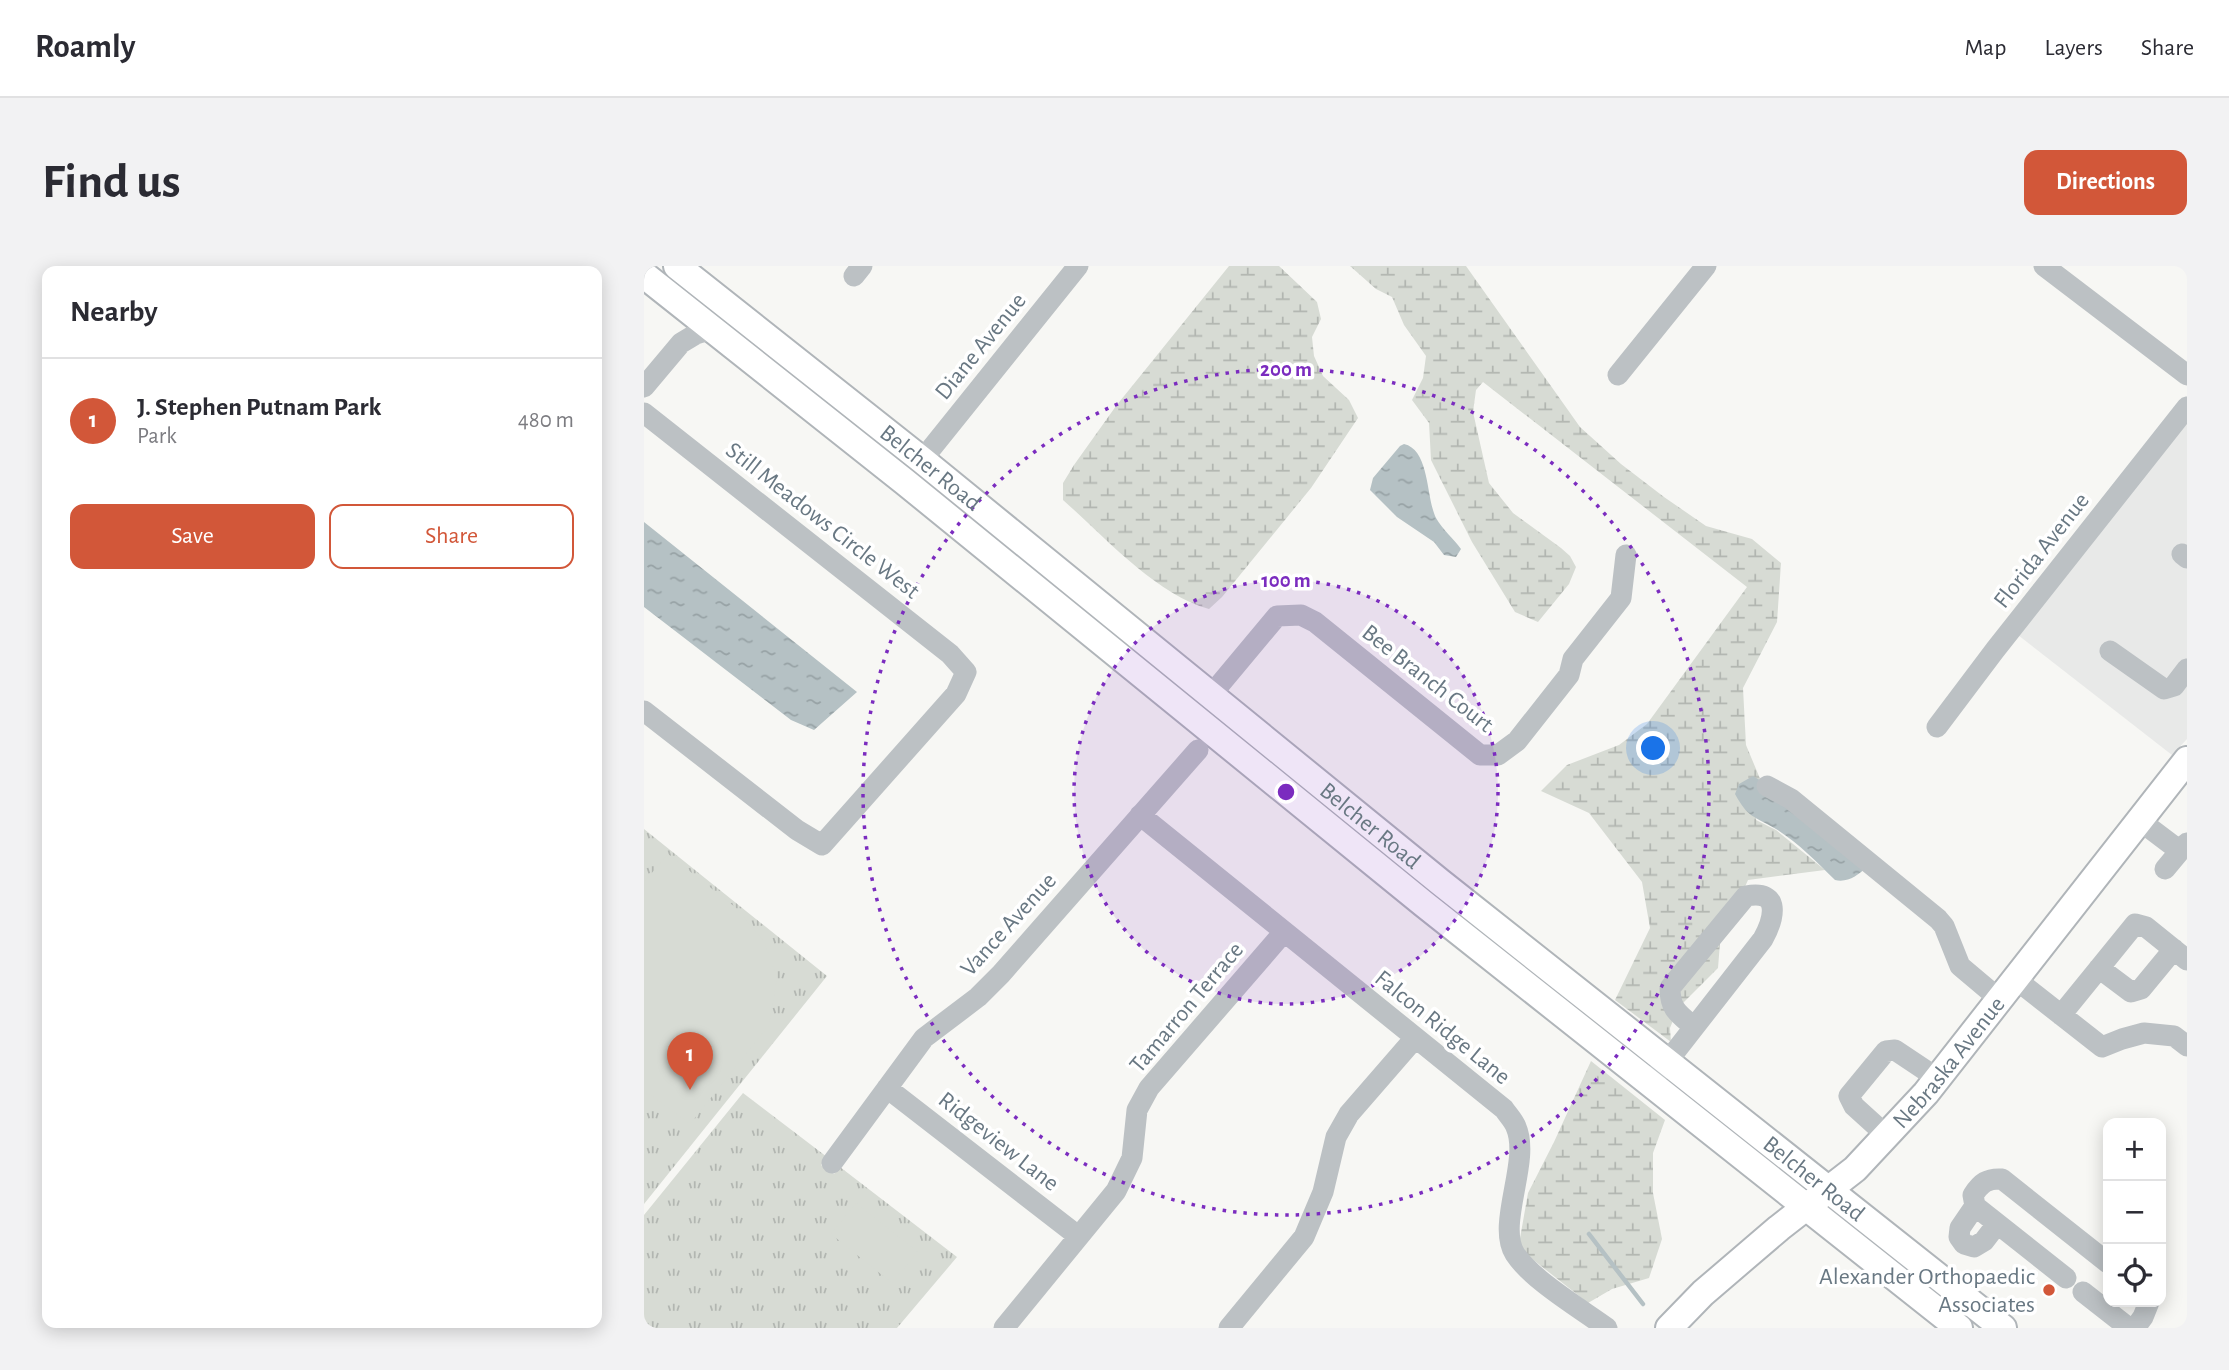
<!DOCTYPE html>
<html lang="en">
<head>
<meta charset="utf-8">
<style>
  :root { --surface:#fff; --page:#f2f2f3; --text:#2b2b33; --muted:#7c7c81; --line:#e1e1e2; --accent:#d25739 }
  body { margin:0; font-family:"Alegreya Sans",sans-serif; background:var(--page); color:var(--text) }
  .controls { position:absolute; right:21px; bottom:21px; display:grid; overflow:hidden; border-radius:14px; box-shadow:0 4px 18px #0003 }
  .controls button { width:63px; height:63px; display:grid; place-items:center; padding:0; border:0; border-bottom:2px solid var(--line); background:var(--surface); color:var(--text); font:35px sans-serif }
  .you { position:absolute; left:1010px; top:483px; width:24px; height:24px; margin:-18px; border:5px solid #fff; border-radius:50%; background:#1a73e8; box-shadow:0 0 0 10px #1a73e833 }
  .badge { display:grid; place-items:center; width:46px; height:46px; border-radius:50%; background:var(--accent); color:#fff; font-size:23px; font-weight:700 }
  .pin { position:absolute; translate:-50% -58px; filter:drop-shadow(0 2px 4px #0008) }
  .pin::after { content:''; position:absolute; top:37px; width:24px; height:21px; background:inherit; clip-path:polygon(0 0,100% 0,50% 100%) }
  .list { margin:0; padding:0; list-style:none }
  h2 { display:flex; justify-content:space-between; align-items:center; height:91px; margin:0; padding:0 28px; font-size:30px }
  h2 small { font-size:23px; font-weight:400; color:var(--muted) }
  .list li { display:grid; grid-template-columns:46px 1fr auto; gap:21px; align-items:center; box-sizing:border-box; height:126px; padding:0 28px; border-top:2px solid var(--line) }
  .list b { display:block; font-size:26px; white-space:nowrap }
  .list p { margin:0; font-size:23px; white-space:nowrap; color:var(--muted) }
  .list em { font-size:23px; font-style:normal; color:var(--muted) }
  .actions { display:flex; gap:14px; padding:21px 28px }
  .actions a { flex:1; padding:16px 0; border:2px solid var(--accent); border-radius:14px; text-align:center; font-size:24px; color:var(--accent) }
  .actions .main { background:var(--accent); color:#fff }
  .icon { flex:none; width:38px; height:38px; fill:none; stroke:currentColor; stroke-width:2; stroke-linecap:round; stroke-linejoin:round }
  .map { position:relative; flex:none; width:1543px; height:1062px; overflow:hidden; border-radius:14px }
  header { display:flex; align-items:center; gap:42px; box-sizing:border-box; height:98px; padding:0 35px; background:var(--surface); border-bottom:2px solid var(--line) }
  header strong { font-size:33px }
  nav { display:flex; gap:38px; margin-inline-start:auto; font-size:24px }
  .intro { display:flex; align-items:center; justify-content:space-between; box-sizing:border-box; height:168px; padding:0 42px }
  h1 { margin:0; font-size:49px }
  .button { padding:18px 32px; border-radius:14px; background:var(--accent); color:#fff; font-size:24px; font-weight:700 }
  main { display:flex; gap:42px; padding:0 42px }
  aside { flex:1; background:var(--surface); border-radius:14px; box-shadow:0 4px 18px #0003 }
  .map>svg:first-child { display:block }
</style>
</head>
<body>
<header>
<strong>Roamly</strong>
<nav><a>Map</a><a>Layers</a><a>Share</a></nav>
</header>
<div class="intro"><h1>Find us</h1><a class="button">Directions</a></div>
<main>
<aside>
<h2>Nearby<small></small></h2>
<ul class="list">
<li><span class="badge">1</span><div><b>J. Stephen Putnam Park</b><p>Park</p></div><em>480 m</em></li>
</ul>
<div class="actions"><a class="main">Save</a><a>Share</a></div>
</aside>
<div class="map">
<svg width="1543" height="1062" viewBox="0 0 1543 1062">
  <defs>
    <pattern id="grass-tufts" width="24" height="20" patternUnits="userSpaceOnUse" patternTransform="scale(1.75)"><rect width="24" height="20" fill="#d7dbd4"/><path d="M3 7l-1-3M5 7V3M7 7l1-3M15 17l-1-3M17 17v-4M19 17l1-3" fill="none" stroke="#b2b6b1"/></pattern>
    <pattern id="wetland-marsh" width="20" height="14" patternUnits="userSpaceOnUse" patternTransform="scale(1.75)"><rect width="20" height="14" fill="#d7dbd4"/><path d="M1 5h8M5 5V1M11 12h8M15 12V8" fill="none" stroke="#b2b6b1"/></pattern>
    <pattern id="water-ripples" width="26" height="14" patternUnits="userSpaceOnUse" patternTransform="scale(1.75)"><rect width="26" height="14" fill="#b5c1c4"/><path d="M2 4q2-2 4 0t4 0M15 11q2-2 4 0t4 0" fill="none" stroke="#97a2a5"/></pattern>
  </defs>
  <rect width="100%" height="100%" fill="#f7f7f4"/>
  <path fill="#e8e9e8" d="M1543,154V473L1528,489L1374,369Z"/>
  <path fill="url(#grass-tufts)" d="M0,563L183,710L0,938Z
    M99,827L183,891L177,899L190,908L196,901L313,991L253,1062H0V949Z"/>
  <path fill="url(#wetland-marsh)" d="M585,0H635L673,36L677,53L668,71L670,90L679,110L705,134L714,152L667,222L578,331L565,343C511,328 461,271 419,234V217L430,199L472,140Z
    M706,0H822L936,161L977,198L1020,231L1062,260L1108,273L1137,297L1133,356L1099,422L1102,479L1117,515L1112,554L1132,564L1181,604L1104,614L1076,677L1074,702L1034,742L1026,762L1027,776L971,734L1006,662L998,616L945,547L897,525L923,499L975,479L1003,458L1103,321L839,116L832,124L829,146L845,217L869,247L917,282L926,290L932,301L925,318L894,356L871,346L828,276L787,194L785,157L768,134L779,112L782,90L760,59L748,31L732,23Z
    M947,795L1021,854L1009,887V927L1018,973L1005,1012L968,1023L944,1037L878,985L875,978L884,927L910,876Z"/>
  <path fill="#d7dbd4" d="M24,588L91,641L120,675L133,712L125,759L46,858L0,824V616Z
    M212,937L274,986L248,1017L187,968Z"/>
  <path fill="url(#water-ripples)" d="M760,178C786,184 782,232 792,252C798,263 810,273 817,283L812,291L800,289L790,276L753,251L726,224L729,212L756,180Z
    M0,256L213,426L170,464L147,454L0,341Z
    M1109,510L1119,516L1223,601C1214,609 1204,617 1191,614C1173,596 1153,576 1132,563C1110,550 1104,552 1091,528L1095,518Z"/>
  <g fill="none" stroke-linecap="round" stroke-linejoin="round">
    <path stroke="#b5c1c4" stroke-width="4.5" d="M945,968L999,1038"/>
    <g stroke="#b0b5b9" stroke-width="30">
      <g id="major">
        <path id="s1" d="M33,0L278,194L796,616L1359,1062"/>
        <path d="M0,9L261,216L780,638L1315,1062"/>
        <path id="s2" d="M1025,1062L1059,1027L1135,962L1211,903L1282,827L1543,494"/>
      </g>
    </g>
    <path stroke="#bcc1c4" stroke-width="21" d="M1400,0L1543,109
      M210,10L218,0
      M974,109L1062,0
      M0,121L37,77L52,68L68,63
      M0,147L306,388L322,406L312,428L178,579L153,564L0,445
      M278,194L434,0
      M1538,288L1543,292
      M1466,385L1520,423L1530,420L1543,403
      M567,429L633,350L657,349L671,356L836,489H854L873,475L925,409L929,393L977,332L982,289
      M1293,461L1351,384L1543,141
      M1123,520L1147,533L1294,653L1300,660L1316,700L1354,732
      M496,549L860,843C864,849 870,855 872,861C887,895 852,958 871,988C888,1014 937,1043 963,1062
      M1495,554L1536,585L1543,577
      M1521,603L1536,585
      M1455,702L1487,726L1497,723L1530,683
      M1370,712L1458,781L1478,773L1500,767L1530,770L1543,780
      M1417,749L1491,658L1502,661L1543,694
      M1013,808L1023,796L1119,673C1130,653 1138,623 1102,630L1026,722C1026,744 1035,748 1050,761
      M243,822L434,970
      M1242,869L1210,840L1205,830L1242,785L1251,784L1293,812
      M188,897L280,772L334,731L357,708L554,484
      M1331,940L1316,962L1315,971L1320,978L1330,981L1340,975L1353,958
      M1422,1012L1331,940L1329,929C1337,917 1343,912 1358,913L1464,997
      M1439,1026L1485,1062
      M360,1062L472,925L488,892L493,844L505,822L640,666
      M585,1062L660,971L679,926L692,871L705,848L771,772
      M1491,1062L1499,1051L1505,1036"/>
    <use href="#major" stroke="#fff" stroke-width="26"/>
  </g>
  <circle cx="642" cy="526" r="212" fill="#7b2cbf" fill-opacity=".12"/>
  <g fill="none" stroke="#7b2cbf" stroke-width="3.5" stroke-dasharray="3.5 7">
    <circle cx="642" cy="526" r="212"/>
    <circle cx="642" cy="526" r="423"/>
  </g>
  <circle fill="#d25739" stroke="#fff" stroke-width="2.5" cx="1405" cy="1024" r="7"/>
  <g text-anchor="middle" stroke-width="7" stroke-linejoin="round" paint-order="stroke">
    <g font-size="24" fill="#697883" stroke="#fff">
      <text transform="translate(336 80) rotate(-51)" y="8">Diane Avenue</text>
      <text dy="8" stroke="none"><textPath href="#s1" startOffset="324">Belcher Road</textPath></text>
      <text transform="translate(179 254) rotate(38)" y="8">Still Meadows Circle West</text>
      <text transform="translate(1397 284) rotate(-52)" y="8">Florida Avenue</text>
      <text transform="translate(784 412) rotate(38)" y="8">Bee Branch Court</text>
      <text dy="8" stroke="none"><textPath href="#s1" startOffset="891">Belcher Road</textPath></text>
      <text transform="translate(364 658) rotate(-48)" y="8">Vance Avenue</text>
      <text transform="translate(542 741) rotate(-50)" y="8">Tamarron Terrace</text>
      <text transform="translate(799 761) rotate(39)" y="8">Falcon Ridge Lane</text>
      <text dy="8" stroke="none"><textPath href="#s2" startOffset="387">Nebraska Avenue</textPath></text>
      <text transform="translate(355 875) rotate(38)" y="8">Ridgeview Lane</text>
      <text dy="8" stroke="none"><textPath href="#s1" startOffset="1458">Belcher Road</textPath></text>
    </g>
    <g font-size="24" fill="#697883" stroke="#fff" text-anchor="end">
      <text x="1391" y="1018">Alexander Orthopaedic<tspan x="1391" dy="28">Associates</tspan></text>
    </g>
  </g>
  <circle cx="642" cy="526" r="10" fill="#7b2cbf" stroke="#fff" stroke-width="3.5"/>
  <g font-size="21" text-anchor="middle" font-weight="bold" fill="#7b2cbf" stroke="#fff" stroke-width="7" stroke-linejoin="round" paint-order="stroke">
    <text x="642" y="110">200 m</text>
    <text x="642" y="321">100 m</text>
  </g>
</svg>
<div class="controls">
<button>+</button>
<button>−</button>
<button><svg class="icon" aria-label="locate" viewBox="0 0 24 24"><circle cx="12" cy="12" r="6"/><path d="M12 2v4M12 18v4M2 12h4M18 12h4"/></svg></button>
</div>
<div class="you"></div>
<div class="pin badge" style="left:46px;top:824px">1</div>
</div>
</main>
</body>
</html>
